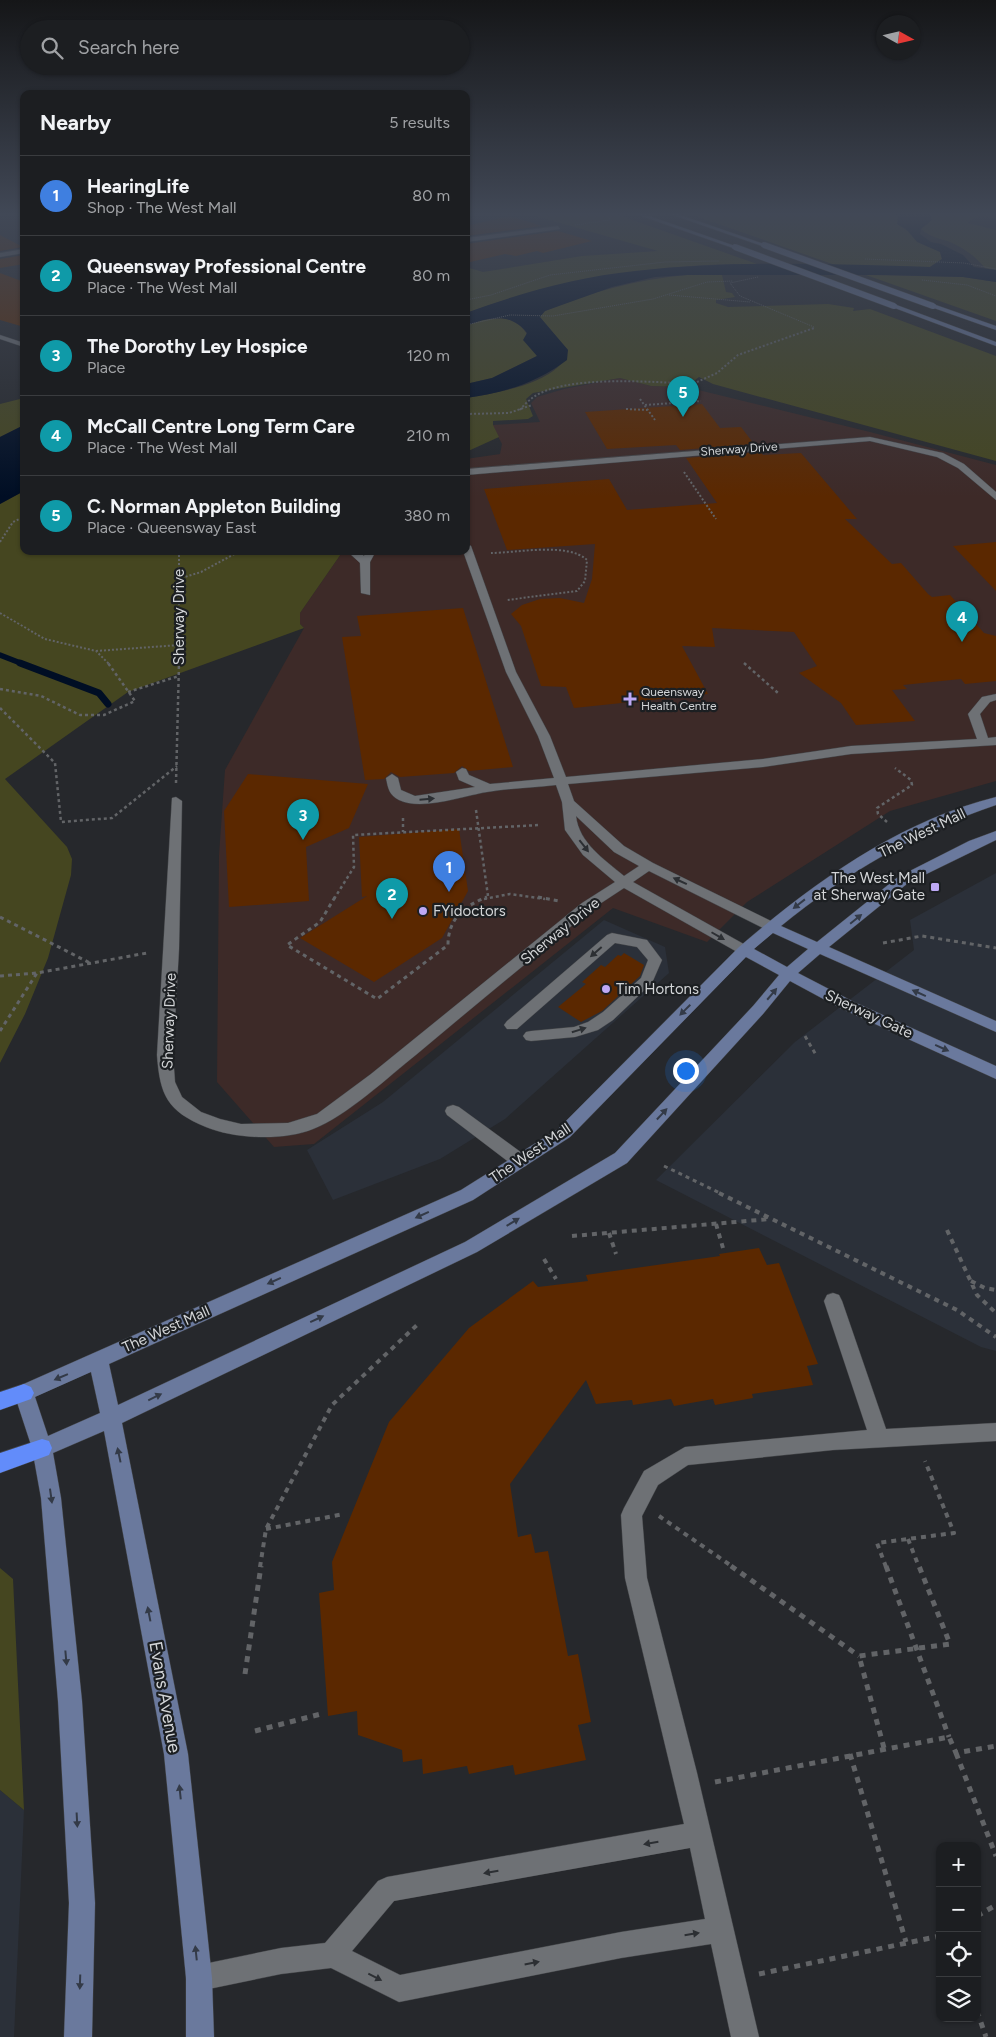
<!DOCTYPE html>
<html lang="en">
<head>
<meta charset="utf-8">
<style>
  :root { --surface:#1c1e21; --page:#25272a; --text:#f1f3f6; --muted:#a0a2a5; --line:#3a3c3f; --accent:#bea9f5 }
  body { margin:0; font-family:Figtree,sans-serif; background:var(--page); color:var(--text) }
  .controls { position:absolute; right:15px; bottom:15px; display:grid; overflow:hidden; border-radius:10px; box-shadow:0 1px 4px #0004 }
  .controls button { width:45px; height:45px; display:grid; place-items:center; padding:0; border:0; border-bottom:1px solid var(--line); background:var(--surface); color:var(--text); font:25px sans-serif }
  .compass { position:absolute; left:876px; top:15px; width:45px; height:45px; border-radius:50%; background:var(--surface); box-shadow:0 1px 4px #0004; rotate:98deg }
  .you { position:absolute; left:685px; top:1070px; width:18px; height:18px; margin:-12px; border:4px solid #fff; border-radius:50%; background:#1a73e8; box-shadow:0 0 0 8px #1a73e833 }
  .badge { display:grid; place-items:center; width:32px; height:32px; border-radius:50%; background:var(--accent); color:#fff; font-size:16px; font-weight:700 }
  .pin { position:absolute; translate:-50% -41px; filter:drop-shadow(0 1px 2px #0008) }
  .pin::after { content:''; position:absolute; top:26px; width:18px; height:15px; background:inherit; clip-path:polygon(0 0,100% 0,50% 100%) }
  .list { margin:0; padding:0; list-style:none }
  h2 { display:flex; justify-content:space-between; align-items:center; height:65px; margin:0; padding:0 20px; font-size:21px }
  h2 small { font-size:16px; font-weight:400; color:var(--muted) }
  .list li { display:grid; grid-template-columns:32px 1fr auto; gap:15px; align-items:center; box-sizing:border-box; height:80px; padding:0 20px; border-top:1px solid var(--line) }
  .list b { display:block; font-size:19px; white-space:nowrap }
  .list p { margin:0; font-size:16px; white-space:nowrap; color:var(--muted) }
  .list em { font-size:16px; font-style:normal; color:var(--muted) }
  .icon { flex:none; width:28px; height:28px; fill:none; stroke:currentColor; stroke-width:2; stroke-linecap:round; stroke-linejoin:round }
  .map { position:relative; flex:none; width:996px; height:2037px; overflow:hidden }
  .search { position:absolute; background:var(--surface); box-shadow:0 1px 4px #0004; left:20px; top:20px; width:450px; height:55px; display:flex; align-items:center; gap:12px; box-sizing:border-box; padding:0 18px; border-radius:28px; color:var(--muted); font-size:19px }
  .panel { position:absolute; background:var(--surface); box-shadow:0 1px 4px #0004; left:20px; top:90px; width:450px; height:465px; border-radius:10px }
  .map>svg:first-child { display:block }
</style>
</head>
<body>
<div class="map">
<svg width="996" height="2037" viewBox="0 0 996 2037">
  <rect width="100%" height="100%" fill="#26282c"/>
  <path fill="#2b3039" d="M996,873V1351L981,1347L656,1180L795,1042L914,950L910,920Z
    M604,920L665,947L669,973L505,1119L440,1159L333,1200L307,1150L383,1102Z
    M0,1790L24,1810L14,2037H0Z"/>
  <path fill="#3d2a28" d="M620,378L651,386L686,387L870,432L996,465V781L890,811L747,902L707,942L613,908L314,1144L274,1147L217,1082L219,855L225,770L304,628L300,624V613L343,551H466V459L500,454L502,444L492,425L540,422L531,403L537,397L564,389Z"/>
  <path fill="#454620" d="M522,212H610L757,264C658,263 560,279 466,313V267L483,272L582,256L658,251Z
    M892,212L899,216L897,224L940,252L942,259L930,267L835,265L687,213Z
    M926,212H996V218C985,217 976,214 968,223L996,230V270L985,268C975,256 964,248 950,242C938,238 930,237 921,229L930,214Z
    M687,275H722L726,292L732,293L735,297L716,300V303L728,307L828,304L854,308L853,311L870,309L996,356V461L713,384L699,377L686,387L651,386L620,378L533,393L526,399L533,416L528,419L493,421V425L499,437L466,452V398C492,394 538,386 558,367C562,363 565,355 568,350L539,317L545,311C591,292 637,279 687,275Z
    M866,275L963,277L996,282V321Z
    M504,318C526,324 528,336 537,356L492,378L466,384V326L481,320Z
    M24,398V425L0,437V404Z
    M24,491V551H343L300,613V624L304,628L128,692L5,779L67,847L72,859L71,875L48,958L25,1014L0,1063V504Z
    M0,1568L13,1579L24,1810L0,1790Z"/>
  <path fill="#000e24" d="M892,212H926L930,214L932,220L921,229L920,234L931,242L941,244L963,255L974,267L996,270V282L963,277L887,275H687L655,277L612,287L545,311L540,317L568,350L567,360C537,383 503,393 466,398V384L492,378L537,356L523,340L527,333C511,312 488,317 466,326V313C520,293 577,277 635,271C733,260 832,264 930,267L942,259L940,252L917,242L906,229L897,224L898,216Z
    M24,425V491L0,504V437Z"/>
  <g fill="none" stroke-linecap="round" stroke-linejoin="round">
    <path stroke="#000e24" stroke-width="5.5" d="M0,655L23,664"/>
    <path stroke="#000e24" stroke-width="7" d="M20,663L99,693L108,704"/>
  </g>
  <path fill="#5b2800" d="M510,216L542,226L466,236V226Z
    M558,231L592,241L543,253L537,251L516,256L505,254L466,263V244Z
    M0,235L23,247L0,251Z
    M24,255V264L0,268V259Z
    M0,273L24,282V327L0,320Z
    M702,404L720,428L741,427L754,444L680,450L676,445L607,449L585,412Z
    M760,452L763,455L801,453L857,519H845L892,564L901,563L928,594L932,597L950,595L984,633L996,636V681L965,684L961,679L903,685L907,689L892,690L915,721L856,725L841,703L799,673L817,666L794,632L712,628L715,647L682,646L708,694L574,708L566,687L541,686L521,626L511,614L522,605L540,599L560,598L584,603L592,579L595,544L507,550L484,489L609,479L627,510L717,503L686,458Z
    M996,542V591L953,546Z
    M463,608L513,767L469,771L462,766L454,773L400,777L391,772L384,779L365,780L342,637L361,636L357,616Z
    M248,774L368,784L349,828L306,847L309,901L229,907L224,811Z
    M459,829L468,891L442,938L374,982L300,938L367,896L362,897L359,837Z
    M624,953L644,965L640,976L602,1011L581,1022L558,1007L586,984L582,982L601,965L605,967L618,955L621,956Z
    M759,1248L767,1265L779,1263L818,1364L807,1366L813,1385L752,1394L753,1398L715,1405L713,1399L674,1406L671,1399L633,1405L632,1400L596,1404L586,1380L510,1484L518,1537L531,1534L535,1553L548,1551L568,1656L578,1654L591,1722L578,1725L586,1760L515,1775L513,1765L469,1774L467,1766L423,1774L422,1759L403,1762L402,1750L358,1735L357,1711L328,1716L319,1593L334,1590L332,1562L389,1422L469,1328L533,1281L538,1287L588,1281L586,1275L720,1256L719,1254Z"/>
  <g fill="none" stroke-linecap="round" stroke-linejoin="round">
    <g stroke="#424447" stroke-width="1">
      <path id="lane" d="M653,212H663L645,217L642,215Z
        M870,437L943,453L964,464L996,492V500L958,468L937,457L870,441L466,475V469Z
        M466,543L471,546L516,672L550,736L566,777L763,759L851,746L977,739L968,714L982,697L996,694V700L990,702L980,714L988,738L996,737V745L851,754L763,767L568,784L574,801L624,846L653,863L775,923L777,926L775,929H765L649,871L633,882L749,947L751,950L749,953H739L624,888L592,909C534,957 475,1005 417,1054C388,1077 347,1116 313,1129C284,1141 235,1139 206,1127C167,1111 160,1095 157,1055L172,798L176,797L182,801L179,949L173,1055L175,1082L182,1097L201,1112L220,1119L241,1124L288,1123L317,1114L371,1074L582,903L615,882L583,855L565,830L562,802L556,785C533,788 509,788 487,792C463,796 421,811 399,800C389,795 388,788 386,778L392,774L398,778L401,790L415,796L475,787L459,780L456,772L462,768L466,769L469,775L490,784L554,778L538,736L506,672L463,551H466ZM576,816L614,852L639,866L624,876C604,859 579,843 576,816Z
        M347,551H358L364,556L366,551H376L370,562V595L361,593L360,563Z
        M612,933L647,940L662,960L652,983L613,1020L598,1030L575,1037L531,1041L526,1040L523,1036L526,1032L531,1031L574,1027L588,1022L603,1012L641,978L648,960L637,947L615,943L517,1029H507L504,1025L507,1021L607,935Z
        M453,1105L459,1107L526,1156L528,1161L526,1166L520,1167L514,1166L447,1115L445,1111L447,1107Z
        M833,1293L839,1295L842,1301L886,1429L996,1423V1441L833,1450L688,1465L658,1485L642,1516L647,1578L697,1773L759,2037H731L711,1944L621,1958L399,2002L331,1968L281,1974L199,1991L190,1987L186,1978L190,1969L199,1965L281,1948L325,1943L378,1881L387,1877L684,1824L625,1578L621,1515L624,1508L644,1471L685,1447L867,1430L824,1301L827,1295ZM690,1848L705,1919L621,1932L400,1975L352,1951L394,1901Z"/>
    </g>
    <g stroke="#424447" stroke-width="1">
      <path id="street" d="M558,226L560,229L466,242V238Z
        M24,249V253L0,257V253Z
        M0,335L24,343V347L0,339Z"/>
    </g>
    <g stroke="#424447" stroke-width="1">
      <path id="secondary" d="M630,212H638L738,247L733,248Z
        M664,212H672L767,245L762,246Z
        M894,304L996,342V346L892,307Z
        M933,304L996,326V330L931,307Z
        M996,797V805C916,832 846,873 781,926L817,942L898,877L969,841L996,831V840L908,883L829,947L996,1021V1032L820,954L798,973L852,1001L996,1066V1079L842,1009L790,981L763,1014L627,1163L477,1252L122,1423L188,1754L212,1978L214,2037H186V1978L164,1754L104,1431L53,1453L61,1498L82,1701L95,1903L92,2037H64L69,1903L58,1701L41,1498L32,1448L14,1393L17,1387L461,1190L558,1129L739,947C813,883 899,821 996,797ZM773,933L808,949L787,967L754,949ZM746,957L779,975L753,1006L615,1153L465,1242L118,1405L109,1364L473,1200L570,1137ZM91,1372L100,1413L48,1436L35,1397Z"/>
    </g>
    <g stroke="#424447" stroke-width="1">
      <path id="highway" d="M24,1384L31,1387L34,1393L31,1399L0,1410V1392Z
        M42,1439L49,1441L52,1448L49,1455L0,1473V1453Z"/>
    </g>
    <path stroke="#626467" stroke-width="1" stroke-dasharray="1 1" stroke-linecap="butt" d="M575,225L610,220L607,215L615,212
      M865,259L964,263L996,269
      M758,277L730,283L740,296L814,327L813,330
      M922,280L967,285L996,296
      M669,295L750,302
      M466,300L491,295L550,275L665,262L719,261
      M466,325L510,315L553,316L653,299L707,282L733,281"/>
    <path stroke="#626467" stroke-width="2" stroke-dasharray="2 2" stroke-linecap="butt" d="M686,387L717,373L738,355L814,328
      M640,399L655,420
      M645,405L701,401
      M626,409L647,410
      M520,410C523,406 527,402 531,399C561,374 654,382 693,384
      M466,414L509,413L532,405
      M684,472L716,519
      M0,542L13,522L24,517
      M179,551V664
      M491,553C516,553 568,542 587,560L585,581L577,591L507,600
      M178,579L201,572L240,551
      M0,613L45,639L96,651L109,664
      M96,651L180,645"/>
    <path stroke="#626467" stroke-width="2.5" stroke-dasharray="3 3" stroke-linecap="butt" d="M744,663L778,693
      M0,689L41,696L80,715H104L135,701L108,663
      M128,692L179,676
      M0,708L55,763L61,822L112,818L177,766
      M176,783L179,663
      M476,810L488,896
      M403,818V832
      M887,822L878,814L877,808L912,785L911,780L895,768
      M334,899L354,867L353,835L540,825
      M484,899L510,894L545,899"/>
    <path stroke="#626467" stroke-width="3" stroke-dasharray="4 4" stroke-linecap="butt" d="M335,897L320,922L287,945L377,999L448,945C448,919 464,906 487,897
      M538,897L559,901
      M0,917L90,963
      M883,943L922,936L996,948
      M0,976L37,973L147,953
      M0,1031L37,973
      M805,1036L816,1055
      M664,1166L722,1194"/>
    <path stroke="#626467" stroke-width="4" stroke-dasharray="5 5" stroke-linecap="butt" d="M719,1193L957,1310L996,1337
      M716,1224L723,1248
      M947,1230L977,1295L996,1313
      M609,1233L616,1254
      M572,1236L770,1219
      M544,1259L556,1279
      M971,1281L985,1288L996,1290
      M659,1516L733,1567
      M266,1529L344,1514
      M908,1539L919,1567
      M260,1567L266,1529L332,1405L418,1324
      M886,1567L877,1543L954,1533L925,1461"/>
    <path stroke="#626467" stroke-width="5" stroke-dasharray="6 6" stroke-linecap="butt" d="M731,1566L859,1656
      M886,1566L949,1737
      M245,1674L261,1566
      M255,1731L321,1714
      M884,1748L859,1656L950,1644L919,1566
      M956,1753L996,1856
      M850,1754L906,1942
      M715,1782L949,1737L956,1753L996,1746
      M977,1916L996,1905
      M759,1974L940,1936
      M977,2011L986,2037"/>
    <use href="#lane" fill="#6e7175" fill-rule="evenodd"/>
    <use href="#street" fill="#6e7175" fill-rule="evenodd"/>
    <use href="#secondary" fill="#6a799d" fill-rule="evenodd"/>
    <use href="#highway" fill="#628cfa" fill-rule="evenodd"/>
    <g stroke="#424447" stroke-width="7" stroke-linecap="butt">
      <path id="secondary-bridge" d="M764,245L933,306
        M735,247L894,306"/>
    </g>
    <use href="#secondary-bridge" stroke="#6a799d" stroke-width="6"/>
  </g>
  <defs><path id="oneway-solid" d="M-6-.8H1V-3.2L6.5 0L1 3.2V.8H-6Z" transform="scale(1.25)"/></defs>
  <g fill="#2c2f33">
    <use href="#oneway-solid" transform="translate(427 799) rotate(-5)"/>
    <use href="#oneway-solid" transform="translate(584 846) rotate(52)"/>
    <use href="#oneway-solid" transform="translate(680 881) rotate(-155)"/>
    <use href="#oneway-solid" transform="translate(718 936) rotate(30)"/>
    <use href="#oneway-solid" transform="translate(596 952) rotate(139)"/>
    <use href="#oneway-solid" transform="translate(579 1030) rotate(-17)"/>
    <use href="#oneway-solid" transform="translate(651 1843) rotate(170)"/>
    <use href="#oneway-solid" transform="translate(491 1872) rotate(170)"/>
    <use href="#oneway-solid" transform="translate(692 1934) rotate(-9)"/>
    <use href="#oneway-solid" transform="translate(532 1963) rotate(-11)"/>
    <use href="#oneway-solid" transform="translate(375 1977) rotate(27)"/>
  </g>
  <g fill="#333a47">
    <use href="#oneway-solid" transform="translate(799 904) rotate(142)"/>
    <use href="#oneway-solid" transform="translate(856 919) rotate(-39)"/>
    <use href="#oneway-solid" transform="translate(919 993) rotate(-156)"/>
    <use href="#oneway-solid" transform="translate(772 994) rotate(-50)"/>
    <use href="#oneway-solid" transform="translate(685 1010) rotate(135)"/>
    <use href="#oneway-solid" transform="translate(942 1048) rotate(24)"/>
    <use href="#oneway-solid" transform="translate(662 1114) rotate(-47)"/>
    <use href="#oneway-solid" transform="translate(422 1215) rotate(156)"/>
    <use href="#oneway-solid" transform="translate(513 1222) rotate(-31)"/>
    <use href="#oneway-solid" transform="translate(274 1281) rotate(156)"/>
    <use href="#oneway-solid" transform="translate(317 1319) rotate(-25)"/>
    <use href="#oneway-solid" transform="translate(61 1377) rotate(157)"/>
    <use href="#oneway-solid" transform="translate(155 1397) rotate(-26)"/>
    <use href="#oneway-solid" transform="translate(119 1455) rotate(-102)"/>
    <use href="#oneway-solid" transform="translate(51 1496) rotate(82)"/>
    <use href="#oneway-solid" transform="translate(149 1614) rotate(-101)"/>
    <use href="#oneway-solid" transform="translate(66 1658) rotate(85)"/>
    <use href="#oneway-solid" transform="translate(180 1792) rotate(-96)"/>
    <use href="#oneway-solid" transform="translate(77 1820) rotate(87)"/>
    <use href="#oneway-solid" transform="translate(196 1953) rotate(-96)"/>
    <use href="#oneway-solid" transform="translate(80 1982) rotate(92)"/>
  </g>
  <linearGradient id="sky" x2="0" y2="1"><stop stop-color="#151618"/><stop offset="0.43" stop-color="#414856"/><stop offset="1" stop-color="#414856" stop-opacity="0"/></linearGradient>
  <rect width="996" height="497" fill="url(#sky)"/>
  <g fill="#bea9f5" stroke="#1c1f22" stroke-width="2">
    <path d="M627.5 691.5h5v5h5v5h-5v5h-5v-5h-5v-5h5z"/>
    <rect x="930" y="882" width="10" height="10" rx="2.5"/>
    <circle cx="423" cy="911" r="5"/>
    <circle cx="606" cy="989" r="5"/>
  </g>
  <g text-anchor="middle" stroke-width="4.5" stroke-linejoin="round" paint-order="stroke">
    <g font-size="12" fill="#d3d5d7" stroke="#1c1f22">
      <text transform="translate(739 449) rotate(-4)" y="4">Sherway Drive</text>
    </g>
    <g font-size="12" fill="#d3d5d7" stroke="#1c1f22" text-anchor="start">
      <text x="641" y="696">Queensway<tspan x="641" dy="14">Health Centre</tspan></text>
    </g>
    <g font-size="15" fill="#d3d5d7" stroke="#1c1f22">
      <text transform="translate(179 617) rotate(-90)" y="5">Sherway Drive</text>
      <text transform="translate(922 833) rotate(-26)" y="5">The West Mall</text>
      <text transform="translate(560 931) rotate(-39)" y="5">Sherway Drive</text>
      <text transform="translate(869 1014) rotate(25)" y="5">Sherway Gate</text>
      <text transform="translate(169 1021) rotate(-88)" y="5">Sherway Drive</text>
      <text transform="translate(530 1153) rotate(-34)" y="5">The West Mall</text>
      <text transform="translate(166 1329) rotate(-24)" y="5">The West Mall</text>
    </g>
    <g font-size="15" fill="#d3d5d7" stroke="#1c1f22" text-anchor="start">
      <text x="925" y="883" text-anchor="end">The West Mall<tspan x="925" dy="17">at Sherway Gate</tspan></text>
      <text x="433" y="916">FYidoctors</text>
      <text x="616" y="994">Tim Hortons</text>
    </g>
    <g font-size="18" fill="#d3d5d7" stroke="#1c1f22">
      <text transform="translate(165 1697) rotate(80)" y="6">Evans Avenue</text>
    </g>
  </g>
</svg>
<div class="controls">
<button>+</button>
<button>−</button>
<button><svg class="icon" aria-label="locate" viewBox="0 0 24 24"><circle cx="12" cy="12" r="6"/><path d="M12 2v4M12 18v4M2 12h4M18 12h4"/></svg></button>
<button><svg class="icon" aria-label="layers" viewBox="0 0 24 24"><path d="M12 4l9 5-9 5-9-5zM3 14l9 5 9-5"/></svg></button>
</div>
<svg class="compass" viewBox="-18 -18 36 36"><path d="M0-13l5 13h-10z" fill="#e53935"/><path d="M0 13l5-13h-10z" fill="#a0a2a5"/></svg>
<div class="you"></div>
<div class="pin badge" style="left:449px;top:892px;background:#3f7fe0">1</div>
<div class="pin badge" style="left:392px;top:919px;background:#0f9aa8">2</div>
<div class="pin badge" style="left:303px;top:840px;background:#0f9aa8">3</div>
<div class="pin badge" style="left:962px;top:642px;background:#0f9aa8">4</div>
<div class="pin badge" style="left:683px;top:417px;background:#0f9aa8">5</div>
<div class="search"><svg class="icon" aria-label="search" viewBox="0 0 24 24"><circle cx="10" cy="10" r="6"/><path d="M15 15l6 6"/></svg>Search here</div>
<section class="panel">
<h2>Nearby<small>5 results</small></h2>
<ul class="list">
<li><span class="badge" style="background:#3f7fe0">1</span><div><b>HearingLife</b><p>Shop · The West Mall</p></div><em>80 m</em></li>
<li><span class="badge" style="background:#0f9aa8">2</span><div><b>Queensway Professional Centre</b><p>Place · The West Mall</p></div><em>80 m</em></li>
<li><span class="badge" style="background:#0f9aa8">3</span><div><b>The Dorothy Ley Hospice</b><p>Place</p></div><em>120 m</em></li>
<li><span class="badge" style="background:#0f9aa8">4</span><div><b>McCall Centre Long Term Care</b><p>Place · The West Mall</p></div><em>210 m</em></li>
<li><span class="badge" style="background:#0f9aa8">5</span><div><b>C. Norman Appleton Building</b><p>Place · Queensway East</p></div><em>380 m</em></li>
</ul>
</section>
</div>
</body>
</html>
